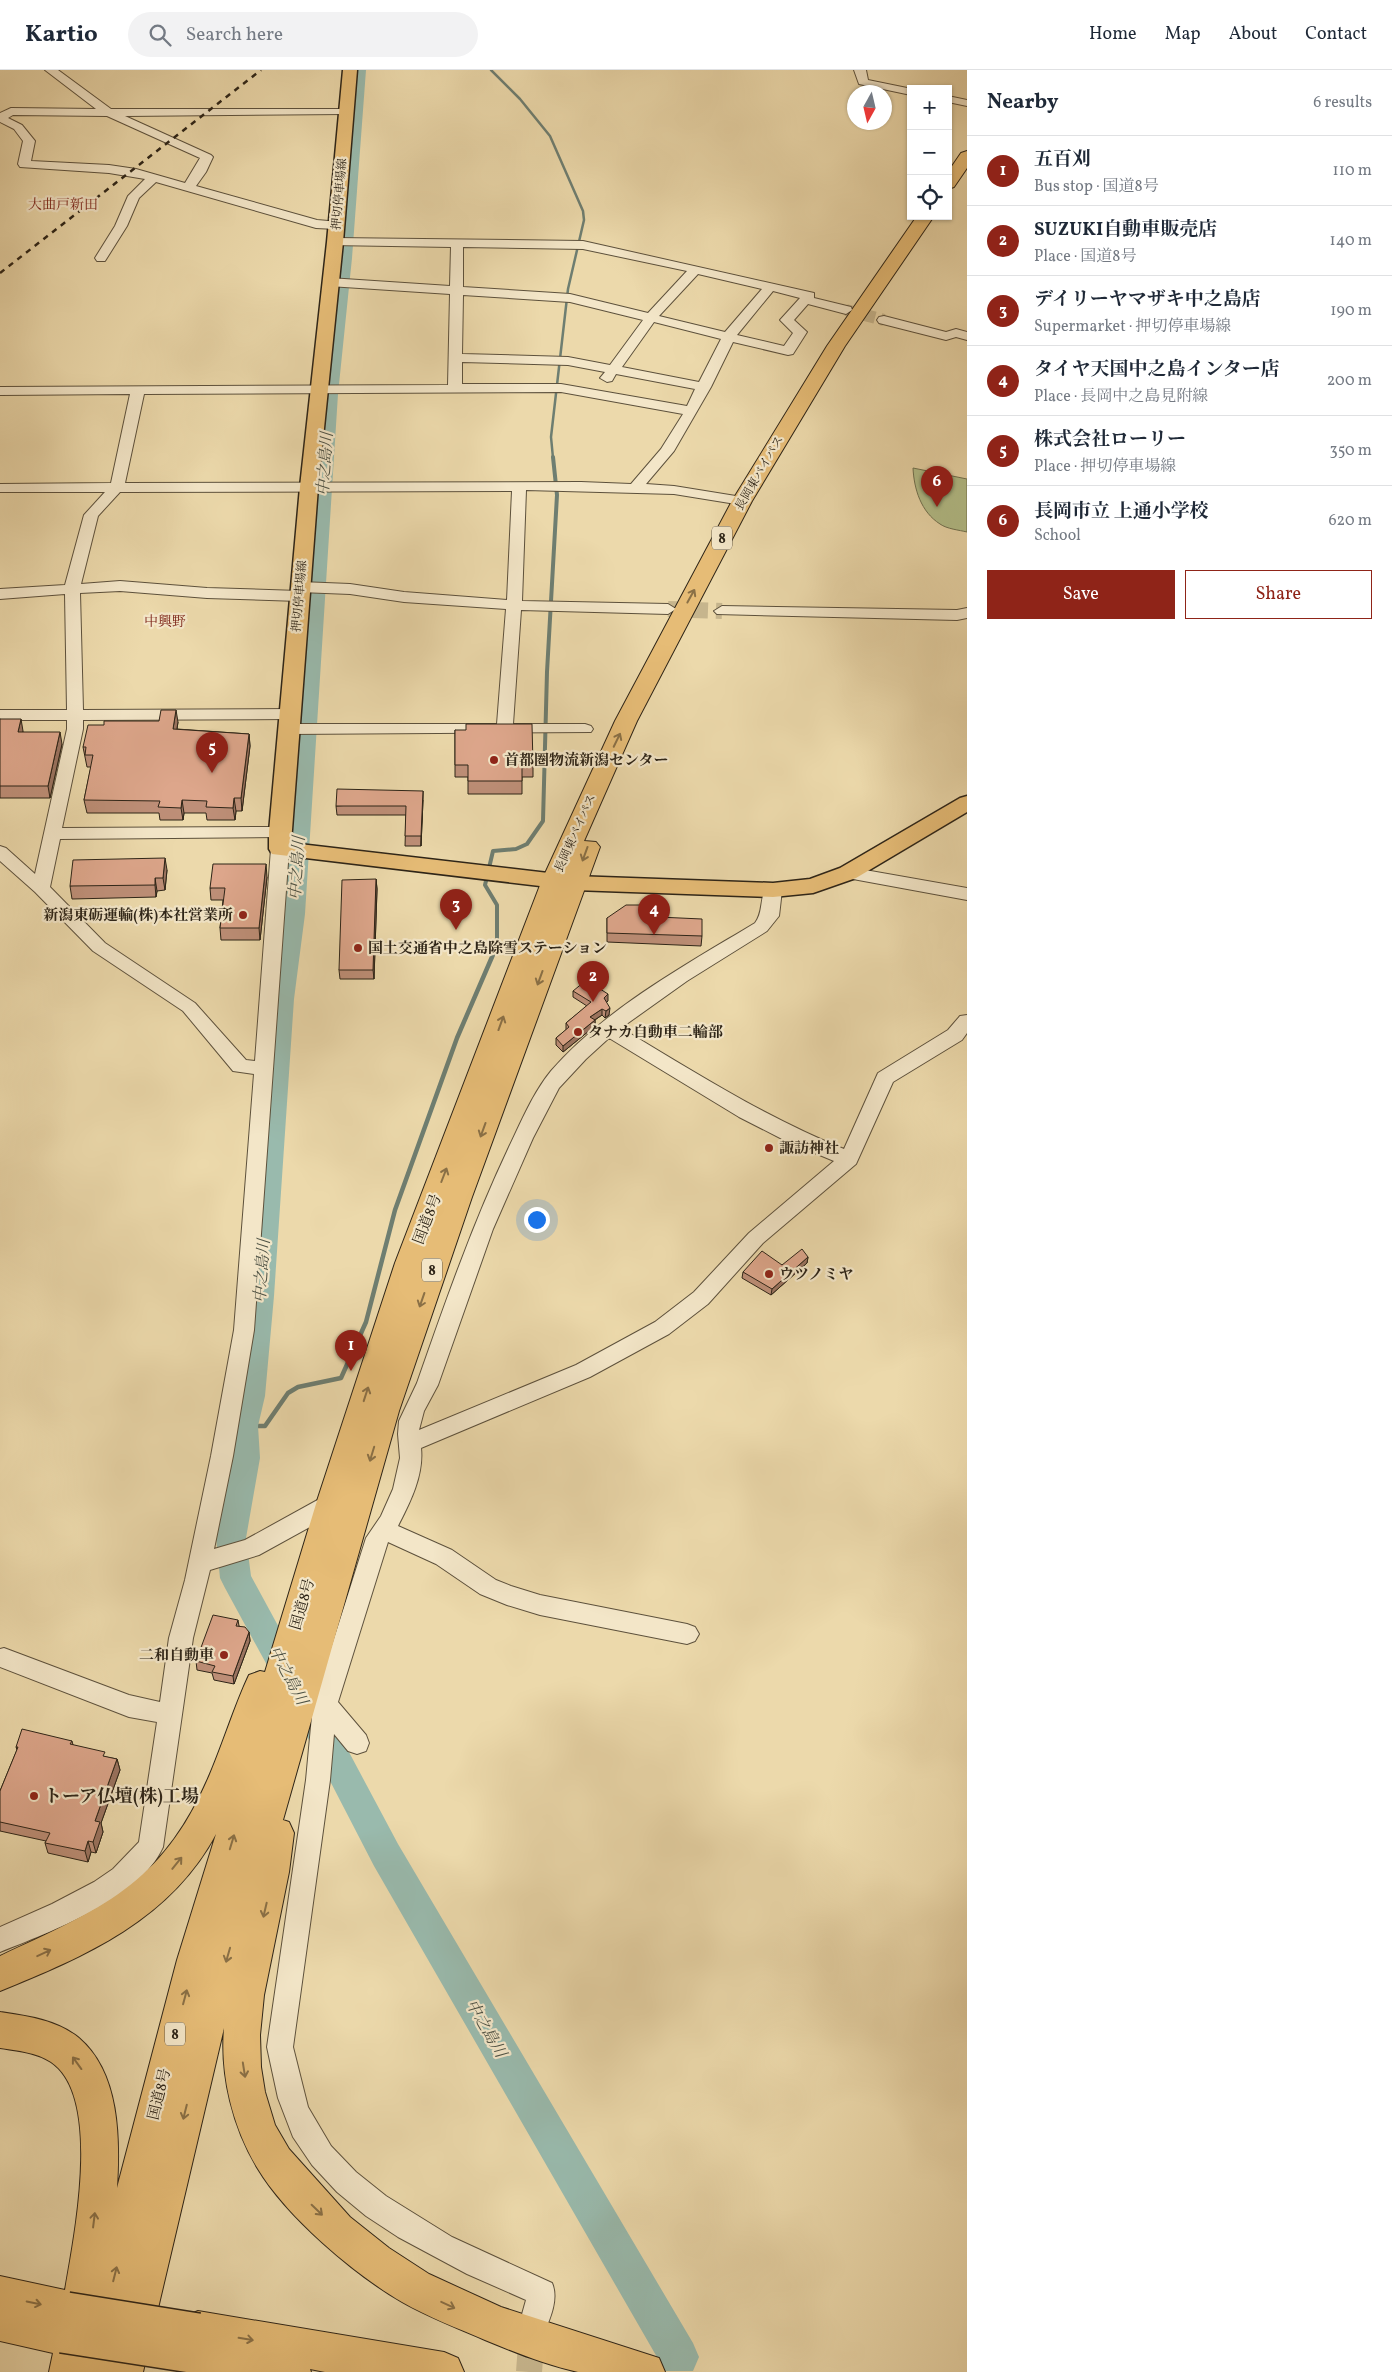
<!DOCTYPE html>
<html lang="en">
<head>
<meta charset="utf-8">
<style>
  :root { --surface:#fff; --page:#f2f2f3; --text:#1f2937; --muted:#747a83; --line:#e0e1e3; --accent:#8f2418 }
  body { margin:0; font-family:Vollkorn,"Noto Serif JP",serif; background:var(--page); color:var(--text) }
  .controls { position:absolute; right:15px; top:15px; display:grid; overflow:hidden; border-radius:0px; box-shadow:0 1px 4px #0004 }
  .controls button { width:45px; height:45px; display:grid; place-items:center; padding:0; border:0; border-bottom:1px solid var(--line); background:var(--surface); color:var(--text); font:25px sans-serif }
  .compass { position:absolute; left:847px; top:15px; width:45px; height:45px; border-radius:50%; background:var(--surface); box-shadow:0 1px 4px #0004; rotate:188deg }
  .you { position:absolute; left:536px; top:1149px; width:18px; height:18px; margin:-12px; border:4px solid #fff; border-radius:50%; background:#1a73e8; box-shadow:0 0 0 8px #1a73e833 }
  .badge { display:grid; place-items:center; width:32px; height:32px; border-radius:50%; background:var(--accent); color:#fff; font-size:16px; font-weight:700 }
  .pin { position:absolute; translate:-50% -41px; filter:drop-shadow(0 1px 2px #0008) }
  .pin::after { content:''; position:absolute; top:26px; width:18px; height:15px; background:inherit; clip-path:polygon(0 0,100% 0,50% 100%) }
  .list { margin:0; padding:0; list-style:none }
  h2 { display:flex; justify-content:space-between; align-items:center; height:65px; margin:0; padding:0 20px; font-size:21px }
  h2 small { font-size:16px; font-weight:400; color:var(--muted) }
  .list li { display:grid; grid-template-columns:32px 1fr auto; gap:15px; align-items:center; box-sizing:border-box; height:70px; padding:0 20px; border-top:1px solid var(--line) }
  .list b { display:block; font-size:19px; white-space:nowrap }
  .list p { margin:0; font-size:16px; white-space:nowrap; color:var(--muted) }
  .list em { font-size:16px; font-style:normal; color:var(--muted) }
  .actions { display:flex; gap:10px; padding:15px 20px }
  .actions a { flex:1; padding:11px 0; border:1px solid var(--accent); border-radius:0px; text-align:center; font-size:18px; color:var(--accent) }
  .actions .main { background:var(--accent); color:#fff }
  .icon { flex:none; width:28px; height:28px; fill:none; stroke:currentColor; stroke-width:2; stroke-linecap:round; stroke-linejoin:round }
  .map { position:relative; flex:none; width:967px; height:2302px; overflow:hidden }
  header { display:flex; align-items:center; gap:30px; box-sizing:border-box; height:70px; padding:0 25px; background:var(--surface); border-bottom:1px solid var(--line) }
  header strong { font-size:24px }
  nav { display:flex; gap:28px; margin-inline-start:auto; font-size:18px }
  .search { width:350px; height:45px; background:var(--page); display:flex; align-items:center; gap:12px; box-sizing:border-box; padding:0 18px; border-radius:28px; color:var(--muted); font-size:19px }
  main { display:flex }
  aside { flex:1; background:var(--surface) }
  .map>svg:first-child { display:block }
</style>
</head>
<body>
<header>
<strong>Kartio</strong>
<div class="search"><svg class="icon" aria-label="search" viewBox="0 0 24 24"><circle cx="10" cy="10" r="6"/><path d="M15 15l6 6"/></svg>Search here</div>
<nav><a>Home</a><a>Map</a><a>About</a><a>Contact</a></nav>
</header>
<main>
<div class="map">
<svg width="967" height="2302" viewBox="0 0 967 2302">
  <rect width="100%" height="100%" fill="#ecd9ab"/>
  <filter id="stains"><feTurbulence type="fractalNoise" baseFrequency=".004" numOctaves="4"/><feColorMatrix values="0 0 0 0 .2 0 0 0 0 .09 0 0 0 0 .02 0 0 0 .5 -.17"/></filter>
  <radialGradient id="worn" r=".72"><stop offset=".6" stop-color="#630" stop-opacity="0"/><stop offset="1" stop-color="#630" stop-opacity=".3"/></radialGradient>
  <path fill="#b4c08b" stroke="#707251" d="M913,398L967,409V462C959,460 947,459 940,454C921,442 914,419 913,398Z"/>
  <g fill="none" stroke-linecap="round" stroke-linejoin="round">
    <path stroke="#6e7e71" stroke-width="2.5" d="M491,0L520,29L550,66L583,141L584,150L568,219L551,367L553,388"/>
    <path stroke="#6e7e71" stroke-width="4" d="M495,881L497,876V835L485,815L493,781L516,779L527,774L543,751L547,602L557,425L553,387"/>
    <path stroke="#6e7e71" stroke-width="4.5" d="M243,1356H265L288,1323L298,1317L341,1308L366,1252L395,1140L457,968L495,880"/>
    <path fill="#99baad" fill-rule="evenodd" d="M350,0H366L352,188L338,324L305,844L294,929L274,1226L265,1326L258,1356L260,1388L246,1468L251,1506L307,1609L302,1619L291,1623L280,1619L225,1518L220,1508L216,1468L230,1388L228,1356L235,1326L246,1226L268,929L281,844L320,324L334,188Z
      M314,1634L326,1639L398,1774L693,2273L699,2287L693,2301H665L374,1796L298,1649L302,1639Z"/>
    <path stroke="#c6b58d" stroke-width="12" stroke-dasharray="12 6" stroke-linecap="butt" d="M846,240L884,250"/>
    <path stroke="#c6b58d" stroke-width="16" stroke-dasharray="16 8" stroke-linecap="butt" d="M668,539L722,541"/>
    <path stroke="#c6b58d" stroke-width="26" stroke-dasharray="26 13" stroke-linecap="butt" d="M529,2302L532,2262"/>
    <g stroke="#5d513c" stroke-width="2">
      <path id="minor" d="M45,0H58L111,39H349L351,41L349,43L345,44L125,46L211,85L213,87L206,102L196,116L317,150L340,152L342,155L336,159L316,158L156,112L139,128L127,156L105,191H97L95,188L115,156L128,126L145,109L109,103L20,97L18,94L23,71L14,59L0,52V43L11,38L96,39ZM13,45L107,46L200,88L185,113L136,99L109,95L31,91L35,71L22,55L8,48Z
        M854,0H866L868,10L912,19L911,25L859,14Z
        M948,26L967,30V36L948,32Z
        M335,168L583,171L814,223V228L851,237L852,240L846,244L808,234L794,250L807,262L793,284L788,285L733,272L711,317L674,381L646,414L674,416L742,427L747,428L749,431L747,434L742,435L674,424L526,420L522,531L668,534L676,539L668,544L521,540L513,654H585L591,656L593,659L591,662L289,664L283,662L281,659L283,656L289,654H497L506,539L404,532L350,524L300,522L292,517L300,512L350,514L404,522L507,530L512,421L120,422L98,446L81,514L120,511L207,518L299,521L307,526L299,531L207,528L120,521L80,523L83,640L290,639L296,641L298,644L296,647L290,649L83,650V659L62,758L280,757L286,758L288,762L286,766L280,767L60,769L50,817L105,873L195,933L246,990L255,991L271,779L274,775H286L289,779L254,1260L233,1386L214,1479L245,1470L323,1427L331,1425L339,1427L342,1434L339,1441L259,1485L210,1500L193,1568L163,1777C140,1829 50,1862 0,1882V1857L52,1834L94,1812L113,1799L139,1772L157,1652L129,1647L0,1597V1579L4,1578L129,1625L160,1632L169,1568L185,1510L211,1386L234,1260L254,1004L233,1001L183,941L93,881L35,822L0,791V776L6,778L35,804L67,659V650H0V640H67L65,524L0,529V519L65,515L84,445L105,422H0V414L111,413L130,324L0,325V317L448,315L450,224L329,216L323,212L329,208L450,216L451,177L331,175L329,172L331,169ZM463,177L583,179L687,201L648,243L570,224L463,217ZM698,204L762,219L725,262L659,246ZM773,221L800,228L780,250L793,263L784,276L737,265ZM463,225L570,232L643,250L610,295L568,287L462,284ZM654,252L721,269L699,312L622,297ZM462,292L568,295L605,302L600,308L607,312L612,311L616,304L695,319L687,336L561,314H462ZM561,322L683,344L661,379L631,414L581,412L125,413L144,324Z
        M884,246L946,262L956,259L967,262V270L956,267L946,270L879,253L877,250L879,247Z
        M722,536L957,540L967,538V548L957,550L717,544L714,541Z
        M848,797L967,818V830L842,807L839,803L842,799Z
        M773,814L779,816L782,820L779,846L767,861L687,911L621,958C694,1002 765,1047 844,1079L878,1003L948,960L960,946L967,945V963L962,970L893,1012L856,1094L763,1173L708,1234L669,1264L590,1307L421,1378C424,1405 410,1433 398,1456L452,1480L496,1510L511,1516L540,1525L687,1554L695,1557L699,1564L695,1571L687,1574L540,1545L507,1535L480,1524L436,1494L388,1472L338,1632L366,1665L369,1673L366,1681L357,1684L348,1681L334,1664L330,1710L293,1977L308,2037L331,2076L356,2102L386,2126L452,2167L552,2213C559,2229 550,2249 543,2265L533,2269L523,2265L519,2255L526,2230L467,2204L398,2167L366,2146L337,2122L312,2095L293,2067L278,2028L267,1977L306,1710L313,1635L366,1468L381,1446L393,1419L400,1388L398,1364L399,1351L417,1313C445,1233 473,1153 509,1077C521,1052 533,1023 551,1001C606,938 684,896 755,853C764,841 759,828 767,816ZM609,968L739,1047L786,1071L834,1091L749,1163L694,1222L655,1252L576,1295L419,1360L424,1341L438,1315L493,1159L533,1068L559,1018L586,989Z"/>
    </g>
    <g stroke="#2d2417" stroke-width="3">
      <path id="major" d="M343,0H357L343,172L318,417L291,773L574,806L773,813L810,809L840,798L960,728L967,726V742L856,808L813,823L773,827L574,820L272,784L269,779V762L300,417L327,172Z"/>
    </g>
    <g stroke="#2d2417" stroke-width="2">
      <path id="highway" d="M967,81V98L954,117L948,119V102L961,83Z
        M917,146H934L845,276L752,431L637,651L584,771L596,772L600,777L472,1127L399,1341L283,1750L289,1752L294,1763L289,1802L264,1925L260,1965L261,1997L265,2022L275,2055L289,2079L350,2147L389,2178L429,2204L501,2237L659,2288L665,2302C645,2302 624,2302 604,2302C596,2302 586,2302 578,2302C546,2295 514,2282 485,2270C457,2258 428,2247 402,2232C354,2204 287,2147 258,2099C233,2058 220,2006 224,1958L143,2302H49L53,2283L0,2271V2206L65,2220C74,2167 103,2027 51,1992C36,1982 18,1981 0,1978V1942C27,1946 57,1950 79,1968C120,2003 120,2069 117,2118L177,1890L216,1764C170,1850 86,1886 0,1921V1886C102,1838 163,1815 210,1704C224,1671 234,1637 249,1605L260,1601L265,1602L316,1434L395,1193L542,810L615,651L732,431L827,276Z
        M198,2241L444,2282L458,2288L464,2302H325L310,2299L311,2302H184L177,2299L171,2285L177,2271L182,2269L178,2261L184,2247Z"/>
    </g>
    <use href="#minor" fill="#f3e6c8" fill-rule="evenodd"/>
    <use href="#major" fill="#e6bc76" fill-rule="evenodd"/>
    <use href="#highway" fill="#e6bc76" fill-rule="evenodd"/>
    <path stroke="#2d2417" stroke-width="2.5" stroke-dasharray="5.5 5.5" stroke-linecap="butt" d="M0,203L261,0"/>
    <g stroke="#2d2417" stroke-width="38" stroke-linecap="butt">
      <path id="highway-bridge" d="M67,2240L198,2261
        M62,2265L191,2285"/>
    </g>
    <use href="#highway-bridge" stroke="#e6bc76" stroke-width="35"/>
  </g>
  <path fill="#be8f78" stroke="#2d2417" d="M0,649L23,662L62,674L50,728H0Z
    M178,652L177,659L249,664L250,676L242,741H236L235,750H207L206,743H184L183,750H160L159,743H87L84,730L91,697H87L83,677L104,655Z
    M455,660L533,695V707H522V724H468V707H455Z
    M423,730L421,776H405L406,745H337L336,736Z
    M167,800L165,820L157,821L156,827L72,829L70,816Z
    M267,807L260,870H221L220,858L223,830H211L210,818Z
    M376,809L377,819L374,909H340L339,900Z
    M658,847L702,866L701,876L607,872V848Z
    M573,921L608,931L606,932L609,945L605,948L602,945L595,950V956L563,982L556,975V968L566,960V953L587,936L573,927Z
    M808,1187L807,1193L771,1225L742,1208L743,1202L782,1195Z
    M238,1550L239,1556L249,1562L250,1571L234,1614L214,1610L212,1603L197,1600L196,1591Z
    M72,1671L73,1675L106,1687L117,1689L120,1700L101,1753L103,1762L96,1783L91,1782L88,1792L48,1783L45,1773L46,1771L0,1761V1721L17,1680L16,1677Z"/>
  <path fill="#9b7461" stroke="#2d2417" d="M176,640L178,652L175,671L173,659Z
    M21,649L23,661L20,674L18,662Z
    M60,662L62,674L50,728L48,716Z
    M249,664L250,676L242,741L241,728Z
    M423,721V730L421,776V766Z
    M234,728L236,741L235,750L233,738Z
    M182,730L184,743L183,750L181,738Z
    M165,788L167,800L165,820L163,808Z
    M266,794L267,807L260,870L259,858Z
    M155,808L157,821L156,827L155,815Z
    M376,809L377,819L374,909L373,900Z
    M608,924V931L604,934V928Z
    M610,938L609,945L605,948L606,941Z
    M602,939V945L590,953V947Z
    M595,950V956L563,982V976Z
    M808,1187L807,1193L771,1225L772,1219Z
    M249,1562L250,1571L234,1614L233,1606Z
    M117,1689L120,1700L101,1753L103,1762L96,1783L93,1772L95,1751Z
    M88,1771L91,1782L88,1792L85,1781Z"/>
  <path fill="#dda68b" stroke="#2d2417" d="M161,640H176L173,659L249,664L241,728H234L233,738L206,737L207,731L182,730L181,738L158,737L160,731L84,730L93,685H85L86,677H83L88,655H104V651H159Z
    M0,649H21L18,662H60L48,716H0Z
    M466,654H532L533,695H522V711H468V695H455V660H466Z
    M337,719L423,721L421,766H405L406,736H336Z
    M165,788L163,808H155V815L70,816L73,790Z
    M213,794H266L259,858H220L225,818H210Z
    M376,809L373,900H339L342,810Z
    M626,835H658V847L702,849V866L607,863V848Z
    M584,912H589L608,924L604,928L610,938L606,941L602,939L590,947L595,950L563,976L556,968L569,957L566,953L591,932L573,921Z
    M802,1179L808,1187L772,1219L743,1202L762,1181L782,1195Z
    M213,1545L238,1550L236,1556L245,1557L249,1562L233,1606L212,1602L215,1596L196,1591Z
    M22,1659L72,1671L70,1674L105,1682L103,1686L117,1689L95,1751L100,1752L93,1772L88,1771L85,1781L45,1773L50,1763L0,1752V1721L18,1677H16Z"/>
  <defs><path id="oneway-shaft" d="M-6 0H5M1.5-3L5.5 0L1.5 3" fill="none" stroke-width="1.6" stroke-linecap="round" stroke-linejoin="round" transform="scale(1.25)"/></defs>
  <g stroke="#8a7046">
    <use href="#oneway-shaft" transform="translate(691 526) rotate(-61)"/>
    <use href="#oneway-shaft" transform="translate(617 670) rotate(-64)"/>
    <use href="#oneway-shaft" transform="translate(585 784) rotate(110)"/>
    <use href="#oneway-shaft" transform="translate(540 908) rotate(110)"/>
    <use href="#oneway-shaft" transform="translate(501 953) rotate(-70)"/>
    <use href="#oneway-shaft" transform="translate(483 1060) rotate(110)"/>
    <use href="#oneway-shaft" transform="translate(444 1105) rotate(-69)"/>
    <use href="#oneway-shaft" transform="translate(422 1230) rotate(109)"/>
    <use href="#oneway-shaft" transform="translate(366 1324) rotate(-72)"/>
    <use href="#oneway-shaft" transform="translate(372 1384) rotate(107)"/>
    <use href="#oneway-shaft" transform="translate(232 1772) rotate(-73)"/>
    <use href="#oneway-shaft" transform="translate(177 1793) rotate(-51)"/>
    <use href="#oneway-shaft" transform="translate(265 1840) rotate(103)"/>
    <use href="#oneway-shaft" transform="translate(44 1883) rotate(-25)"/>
    <use href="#oneway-shaft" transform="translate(228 1885) rotate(106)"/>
    <use href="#oneway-shaft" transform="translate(185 1927) rotate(-75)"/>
    <use href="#oneway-shaft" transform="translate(77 1993) rotate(-126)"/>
    <use href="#oneway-shaft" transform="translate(244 2000) rotate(81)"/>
    <use href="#oneway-shaft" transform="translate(185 2042) rotate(104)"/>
    <use href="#oneway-shaft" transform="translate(317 2140) rotate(44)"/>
    <use href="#oneway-shaft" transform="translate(94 2150) rotate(-83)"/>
    <use href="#oneway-shaft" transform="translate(115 2204) rotate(-76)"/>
    <use href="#oneway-shaft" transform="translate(34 2233) rotate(12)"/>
    <use href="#oneway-shaft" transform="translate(448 2235) rotate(25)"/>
    <use href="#oneway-shaft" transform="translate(246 2269) rotate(9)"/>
  </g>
  <g fill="#8f2418" stroke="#f3e6c8" stroke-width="2">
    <circle cx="494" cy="690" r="5"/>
    <circle cx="243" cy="845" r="5"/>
    <circle cx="358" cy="878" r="5"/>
    <circle cx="578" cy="962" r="5"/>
    <circle cx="769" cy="1078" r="5"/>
    <circle cx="769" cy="1204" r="5"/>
    <circle cx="224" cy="1585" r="5"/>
    <circle cx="34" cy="1726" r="5"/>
  </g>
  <g text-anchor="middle" stroke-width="4.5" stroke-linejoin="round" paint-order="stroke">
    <g font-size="12" fill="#2d2417" stroke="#f3e6c8">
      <text transform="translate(339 124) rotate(-85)" y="4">押切停車場線</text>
      <text transform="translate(759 403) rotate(-60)" y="4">長岡東バイパス</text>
      <text transform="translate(299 526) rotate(-85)" y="4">押切停車場線</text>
      <text transform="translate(575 763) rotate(-66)" y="4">長岡東バイパス</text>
    </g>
    <g font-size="14" fill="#7a1f14" stroke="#f3e6c8">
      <text x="63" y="139">大曲戸新田</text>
      <text x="165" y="556">中興野</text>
    </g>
    <g fill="#f3e6c8" stroke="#685e4c" stroke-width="1">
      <rect x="712" y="456.5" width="20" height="23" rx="4"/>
      <rect x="422" y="1188.5" width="20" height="23" rx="4"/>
      <rect x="165" y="1952.5" width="20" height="23" rx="4"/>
    </g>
    <g font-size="14" font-weight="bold" fill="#2d2417">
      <text x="722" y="473">8</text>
      <text x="432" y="1205">8</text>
      <text x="175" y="1969">8</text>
    </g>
    <g font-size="15" font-weight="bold" fill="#2d2417" stroke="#f3e6c8" text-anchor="start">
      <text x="504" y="695">首都圏物流新潟センター</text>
      <text x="233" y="850" text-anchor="end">新潟東砺運輸(株)本社営業所</text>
      <text x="368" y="883">国土交通省中之島除雪ステーション</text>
      <text x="588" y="967">タナカ自動車二輪部</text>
      <text x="779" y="1083">諏訪神社</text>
      <text x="779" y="1209">ウツノミヤ</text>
      <text x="214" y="1590" text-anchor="end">二和自動車</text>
    </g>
    <g font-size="15" fill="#2d2417" stroke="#f3e6c8">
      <text transform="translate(427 1149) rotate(-69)" y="5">国道8号</text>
      <text transform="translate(302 1534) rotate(-74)" y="5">国道8号</text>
      <text transform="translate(159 2024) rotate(-76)" y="5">国道8号</text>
    </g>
    <g font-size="16" font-style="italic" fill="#4d5144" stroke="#f3e6c8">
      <text transform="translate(324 394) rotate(-86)" y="6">中之島川</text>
      <text transform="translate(296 798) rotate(-86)" y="6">中之島川</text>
      <text transform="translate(261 1201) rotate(-86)" y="6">中之島川</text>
      <text transform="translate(289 1605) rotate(62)" y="6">中之島川</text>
      <text transform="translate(487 1958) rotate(60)" y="6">中之島川</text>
    </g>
    <g font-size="18" font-weight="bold" fill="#2d2417" stroke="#f3e6c8" text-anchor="start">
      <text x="44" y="1732">トーア仏壇(株)工場</text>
    </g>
  </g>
  <rect width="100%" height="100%" filter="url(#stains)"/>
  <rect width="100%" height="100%" fill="url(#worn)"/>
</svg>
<div class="controls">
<button>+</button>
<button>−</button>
<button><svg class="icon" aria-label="locate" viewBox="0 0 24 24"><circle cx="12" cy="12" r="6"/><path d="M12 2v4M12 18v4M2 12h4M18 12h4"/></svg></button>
</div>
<svg class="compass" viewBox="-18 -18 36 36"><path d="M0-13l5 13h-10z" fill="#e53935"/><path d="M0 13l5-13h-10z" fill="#747a83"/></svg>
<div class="you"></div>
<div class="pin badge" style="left:351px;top:1301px">1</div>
<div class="pin badge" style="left:593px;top:932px">2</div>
<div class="pin badge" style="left:456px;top:860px">3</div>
<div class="pin badge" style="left:654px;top:865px">4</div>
<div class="pin badge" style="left:212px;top:703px">5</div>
<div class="pin badge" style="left:937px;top:437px">6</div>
</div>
<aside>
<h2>Nearby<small>6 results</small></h2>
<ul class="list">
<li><span class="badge">1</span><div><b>五百刈</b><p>Bus stop · 国道8号</p></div><em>110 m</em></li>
<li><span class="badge">2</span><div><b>SUZUKI自動車販売店</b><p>Place · 国道8号</p></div><em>140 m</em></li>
<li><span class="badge">3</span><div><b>デイリーヤマザキ中之島店</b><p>Supermarket · 押切停車場線</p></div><em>190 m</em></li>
<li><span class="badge">4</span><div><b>タイヤ天国中之島インター店</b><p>Place · 長岡中之島見附線</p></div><em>200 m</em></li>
<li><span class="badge">5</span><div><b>株式会社ローリー</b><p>Place · 押切停車場線</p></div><em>350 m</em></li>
<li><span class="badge">6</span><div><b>長岡市立 上通小学校</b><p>School</p></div><em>620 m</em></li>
</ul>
<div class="actions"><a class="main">Save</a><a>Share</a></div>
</aside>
</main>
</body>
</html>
